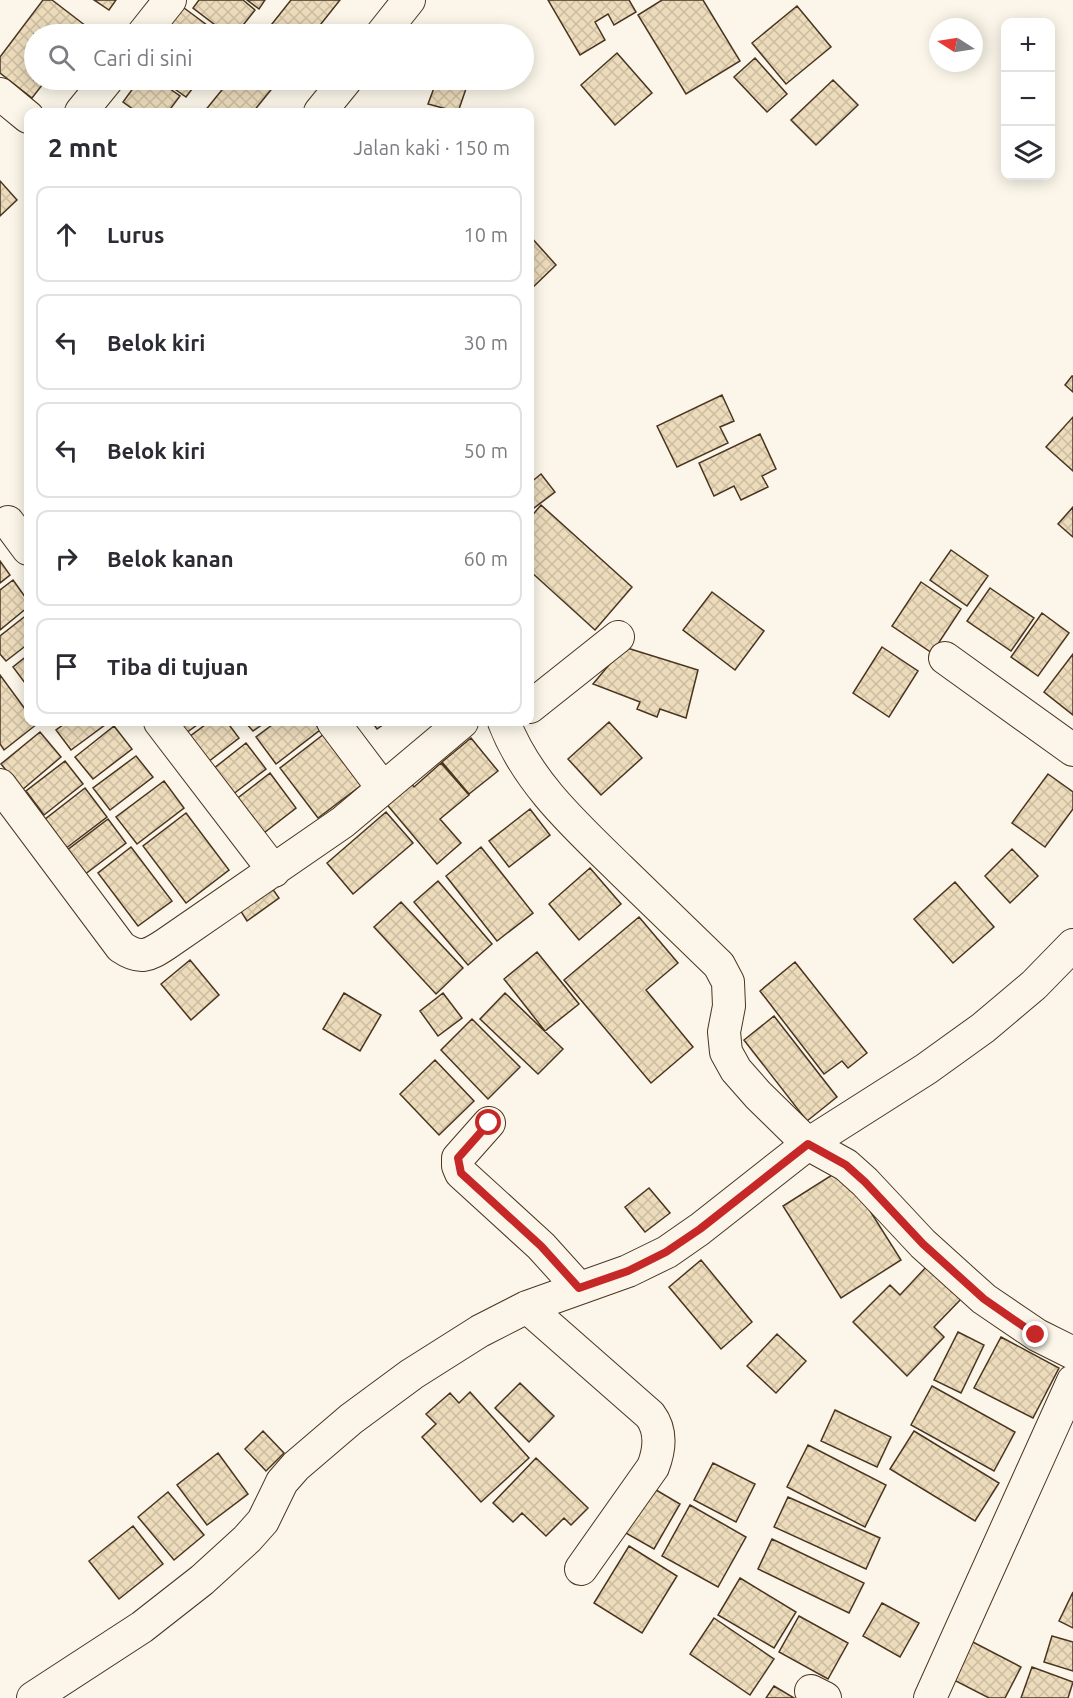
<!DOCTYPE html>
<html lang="id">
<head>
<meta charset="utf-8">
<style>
  :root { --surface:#fff; --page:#f2f2f3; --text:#2b2b33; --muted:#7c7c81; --line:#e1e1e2 }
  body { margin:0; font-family:Ubuntu,sans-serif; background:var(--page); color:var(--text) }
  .controls { position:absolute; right:18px; top:18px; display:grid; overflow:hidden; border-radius:12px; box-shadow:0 3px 15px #0003 }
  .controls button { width:54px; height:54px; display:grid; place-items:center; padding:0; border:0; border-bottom:2px solid var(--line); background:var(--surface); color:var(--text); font:30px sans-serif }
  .compass { position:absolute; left:929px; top:18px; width:54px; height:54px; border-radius:50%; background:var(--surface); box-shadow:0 3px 15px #0003; rotate:282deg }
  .stop { position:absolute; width:18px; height:18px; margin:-14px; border:4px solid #c62828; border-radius:50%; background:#fff }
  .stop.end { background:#c62828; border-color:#fff; box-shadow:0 2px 6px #0008 }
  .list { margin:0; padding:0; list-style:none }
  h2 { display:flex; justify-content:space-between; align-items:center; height:78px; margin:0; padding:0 24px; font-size:26px }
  h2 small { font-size:20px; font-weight:400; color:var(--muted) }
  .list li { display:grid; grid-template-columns:39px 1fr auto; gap:18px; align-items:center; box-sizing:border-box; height:96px; margin:0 12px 12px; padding:0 12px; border:2px solid var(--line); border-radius:12px }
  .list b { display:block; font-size:22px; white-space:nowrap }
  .list em { font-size:20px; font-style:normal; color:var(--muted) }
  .icon { flex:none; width:33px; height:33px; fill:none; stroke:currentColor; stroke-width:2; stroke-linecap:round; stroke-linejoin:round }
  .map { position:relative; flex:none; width:1073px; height:1698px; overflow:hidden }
  .search { position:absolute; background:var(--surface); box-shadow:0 3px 15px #0003; left:24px; top:24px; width:510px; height:66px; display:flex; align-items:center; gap:15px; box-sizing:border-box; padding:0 21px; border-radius:33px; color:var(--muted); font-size:22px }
  .panel { position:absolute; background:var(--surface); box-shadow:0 3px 15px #0003; left:24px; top:108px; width:510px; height:618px; border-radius:12px }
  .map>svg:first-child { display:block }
</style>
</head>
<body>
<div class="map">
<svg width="1073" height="1698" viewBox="0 0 1073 1698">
  <defs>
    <pattern id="building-cross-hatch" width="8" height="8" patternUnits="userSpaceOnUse" patternTransform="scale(1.5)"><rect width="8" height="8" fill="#ecdcbc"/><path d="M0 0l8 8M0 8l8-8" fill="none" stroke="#ccbda1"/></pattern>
  </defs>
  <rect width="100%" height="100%" fill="#fbf6e9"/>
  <path fill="url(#building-cross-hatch)" stroke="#4a3520" stroke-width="1.5" d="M43,0H52L86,26L79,34H34V80H46L32,98L0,73V57Z
    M94,0H116L109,10Z
    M199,0H243L255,10L236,34H227L193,8Z
    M247,0H265L259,9Z
    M291,0H340L313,34H264Z
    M548,0H629L636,12L614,25L608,14L595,22L605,40L580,55Z
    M662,0H703L740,61L686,94L638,15Z
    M176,2L219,34H160Z
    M797,6L831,47L786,84L752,43Z
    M617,53L652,93L615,125L581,85Z
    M755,58L787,94L767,112L734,77Z
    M139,80H157L180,96L168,112H137L123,102Z
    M162,80H199L186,97Z
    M230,80H279L253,112H204Z
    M437,80H469L458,112L428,104Z
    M833,80L858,105L816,145L791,120Z
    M0,181L17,200L0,216Z
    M530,236L556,265L530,290Z
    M1072,376H1073V392L1065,385Z
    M722,395L734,421L720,427L728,443L677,467L657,426Z
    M1073,417V471L1046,447Z
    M760,434L776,469L762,476L768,487L741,500L734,486L714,496L699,463Z
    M541,474L555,492L530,511V483Z
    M541,505L632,587L595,630L530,571V518Z
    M1073,507V537L1058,524Z
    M951,550L988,576L967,606L930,580Z
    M0,561L10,575L0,583Z
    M13,580L28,601V607L0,630V590Z
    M921,582L961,609L932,653L892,626Z
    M990,588L1034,618L1011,651L967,621Z
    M712,592L764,631L735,670L683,630Z
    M1042,613L1069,633L1038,676L1011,657Z
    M28,614V644L6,661L0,654V636Z
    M624,647L698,670L686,718L660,709L657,717L637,709L640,702L593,684Z
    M882,647L918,671L889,717L853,693Z
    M1073,654V715L1044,692Z
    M28,655V687L13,667Z
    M0,675L28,713V722H35L37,724L4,750L0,744Z
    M67,722H109L71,750L56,730Z
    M178,722H201L186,733Z
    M209,722H227L239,738L208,762L189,737Z
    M245,722H266L253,731Z
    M276,722H314L320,730L276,764L256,737Z
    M372,722H387L377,729Z
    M609,722L642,758L601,795L568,759Z
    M114,726L132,749L93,779L75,757Z
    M40,732L61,757L22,790L1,764Z
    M324,734L363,784L318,818L280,768Z
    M471,738L498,771L469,794L442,762Z
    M246,743L266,769L232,795L213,769Z
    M136,756L153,777L110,810L93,788Z
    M65,761L83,784L44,815L26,791Z
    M441,763L469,795L440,819L461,843L437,864L384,801L409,780L414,787Z
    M270,773L296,808L260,836L234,801Z
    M1048,774L1073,792V809L1045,847L1012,823Z
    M164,781L184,808L137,844L116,817Z
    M85,788L107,817L65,849L44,820Z
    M530,809L550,835L509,867L489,841Z
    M386,812L413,843L353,894L327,863Z
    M186,813L229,870L186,903L143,846Z
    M108,819L126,843L84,875L66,851Z
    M131,847L172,901L138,926L98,873Z
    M481,847L533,913L497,941L446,876Z
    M1012,849L1038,876L1010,903L985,876Z
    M590,868L621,904L579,940L549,904Z
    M267,881L279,898L247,921L235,902Z
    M438,881L492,944L468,965L414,902Z
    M955,882L994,927L953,963L914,919Z
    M401,902L463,968L436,994L374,927Z
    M639,917L678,963L646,990L693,1047L651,1083L564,980Z
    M537,952L579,1004L545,1031L504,979Z
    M190,960L219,995L191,1020L161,984Z
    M795,962L867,1053L848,1068L842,1061L824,1074L760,991Z
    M344,993L381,1015L360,1051L323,1029Z
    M443,993L462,1018L438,1036L420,1011Z
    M505,993L563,1049L538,1074L480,1019Z
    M774,1016L837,1097L807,1121L744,1040Z
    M472,1019L520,1067L488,1099L441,1050Z
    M435,1060L474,1101L439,1135L400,1094Z
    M843,1168L901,1260L841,1298L783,1206Z
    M649,1188L670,1213L645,1232L625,1207Z
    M701,1260L752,1322L721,1349L669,1287Z
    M928,1265L962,1298L934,1327L944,1337L907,1376L853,1322L890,1285L900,1295Z
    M958,1332L984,1345L961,1393L934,1380Z
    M777,1334L806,1361L776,1393L747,1366Z
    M1001,1337L1059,1368L1033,1418L974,1388Z
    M520,1383L554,1416L529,1442L495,1408Z
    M932,1386L1015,1432L994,1471L911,1425Z
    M470,1392L529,1458L481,1502L422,1437L436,1424L426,1414L450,1393L459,1403Z
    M835,1410L891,1437L877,1467L821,1441Z
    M263,1431L284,1453L266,1471L245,1449Z
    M914,1431L999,1483L975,1521L890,1469Z
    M808,1445L886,1485L865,1527L787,1487Z
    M218,1453L248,1494L207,1525L177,1485Z
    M536,1458L588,1508L571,1525L564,1518L546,1536L522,1513L513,1522L493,1503Z
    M713,1463L755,1484L736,1522L694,1500Z
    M651,1487L680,1504L654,1549L624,1532Z
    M168,1492L204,1535L174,1560L138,1517Z
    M788,1497L880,1538L866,1569L774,1527Z
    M690,1505L746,1537L718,1587L662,1556Z
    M133,1526L163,1564L119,1599L89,1561Z
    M772,1539L864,1583L849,1613L758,1569Z
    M629,1546L677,1576L642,1633L594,1603Z
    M740,1578L796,1612L774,1648L718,1615Z
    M1073,1592V1628L1059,1621Z
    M882,1603L919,1623L900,1657L863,1636Z
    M799,1616L848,1643L828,1679L779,1652Z
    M714,1618L774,1659L750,1695L690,1654Z
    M1052,1636L1073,1642V1671L1044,1662Z
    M967,1639L1021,1667L1005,1698H989L948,1677Z
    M1032,1667L1073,1682L1068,1698H1021Z
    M774,1686L794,1698H766Z"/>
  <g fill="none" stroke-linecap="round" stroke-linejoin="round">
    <g stroke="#4a3520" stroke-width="34">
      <path id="street" d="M143,34L170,0
        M382,34L409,0
        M0,94L28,117
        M81,112L107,80
        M320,112L346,80
        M8,522L28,549
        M945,658L1073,750
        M530,707L618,637
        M160,722L274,871
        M333,722L382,787
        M504,722C527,782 575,825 620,869C653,901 686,933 719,965L728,982L729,1006L724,1032L726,1052L736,1070L758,1095L808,1144L846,1165L865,1182L923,1244L984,1299L1037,1335L1073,1353
        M0,785L121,947C140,960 148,956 166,944L343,822L462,722
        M489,1123L458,1158V1166L461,1173L541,1246L579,1288
        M527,1307L650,1415C662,1431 660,1449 653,1467L581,1569
        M811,1691L825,1698
        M33,1698L142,1627L202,1580L247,1539L263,1521L282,1482L296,1466L351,1419L412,1374L480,1331L527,1307L628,1271L667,1252L700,1229L808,1144L926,1069L983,1028L1034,985L1073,945
        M930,1698L1073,1381"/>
    </g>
    <use href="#street" stroke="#fbf6e9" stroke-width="32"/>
  </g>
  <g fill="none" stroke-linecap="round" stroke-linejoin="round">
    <path stroke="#c62828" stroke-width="8" d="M489,1123L458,1158L461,1173L541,1246L579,1288L628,1271L666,1252L700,1229L808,1144L846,1165L865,1182L923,1244L984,1299L1036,1335"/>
  </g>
</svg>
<div class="controls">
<button>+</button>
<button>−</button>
<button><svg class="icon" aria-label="layers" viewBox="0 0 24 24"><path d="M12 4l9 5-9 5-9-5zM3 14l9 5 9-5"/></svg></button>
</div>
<svg class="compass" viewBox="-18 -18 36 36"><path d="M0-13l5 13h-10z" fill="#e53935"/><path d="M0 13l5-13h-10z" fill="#7c7c81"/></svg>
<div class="stop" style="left:489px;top:1123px"></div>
<div class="stop end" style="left:1036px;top:1335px"></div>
<div class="search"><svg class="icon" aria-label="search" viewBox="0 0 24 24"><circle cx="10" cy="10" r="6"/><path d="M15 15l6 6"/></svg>Cari di sini</div>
<section class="panel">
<h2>2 mnt<small>Jalan kaki · 150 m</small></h2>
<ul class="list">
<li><svg class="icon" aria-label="ahead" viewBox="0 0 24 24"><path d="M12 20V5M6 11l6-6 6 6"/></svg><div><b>Lurus</b></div><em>10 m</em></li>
<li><svg class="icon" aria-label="left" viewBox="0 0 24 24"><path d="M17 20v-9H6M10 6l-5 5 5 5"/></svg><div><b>Belok kiri</b></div><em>30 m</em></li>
<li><svg class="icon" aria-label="left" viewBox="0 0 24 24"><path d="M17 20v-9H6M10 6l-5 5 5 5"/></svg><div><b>Belok kiri</b></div><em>50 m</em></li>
<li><svg class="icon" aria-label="right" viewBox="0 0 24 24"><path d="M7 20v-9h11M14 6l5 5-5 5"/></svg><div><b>Belok kanan</b></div><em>60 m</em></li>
<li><svg class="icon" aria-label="arrive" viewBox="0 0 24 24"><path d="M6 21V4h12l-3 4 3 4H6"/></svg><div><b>Tiba di tujuan</b></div></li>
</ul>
</section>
</div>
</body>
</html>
